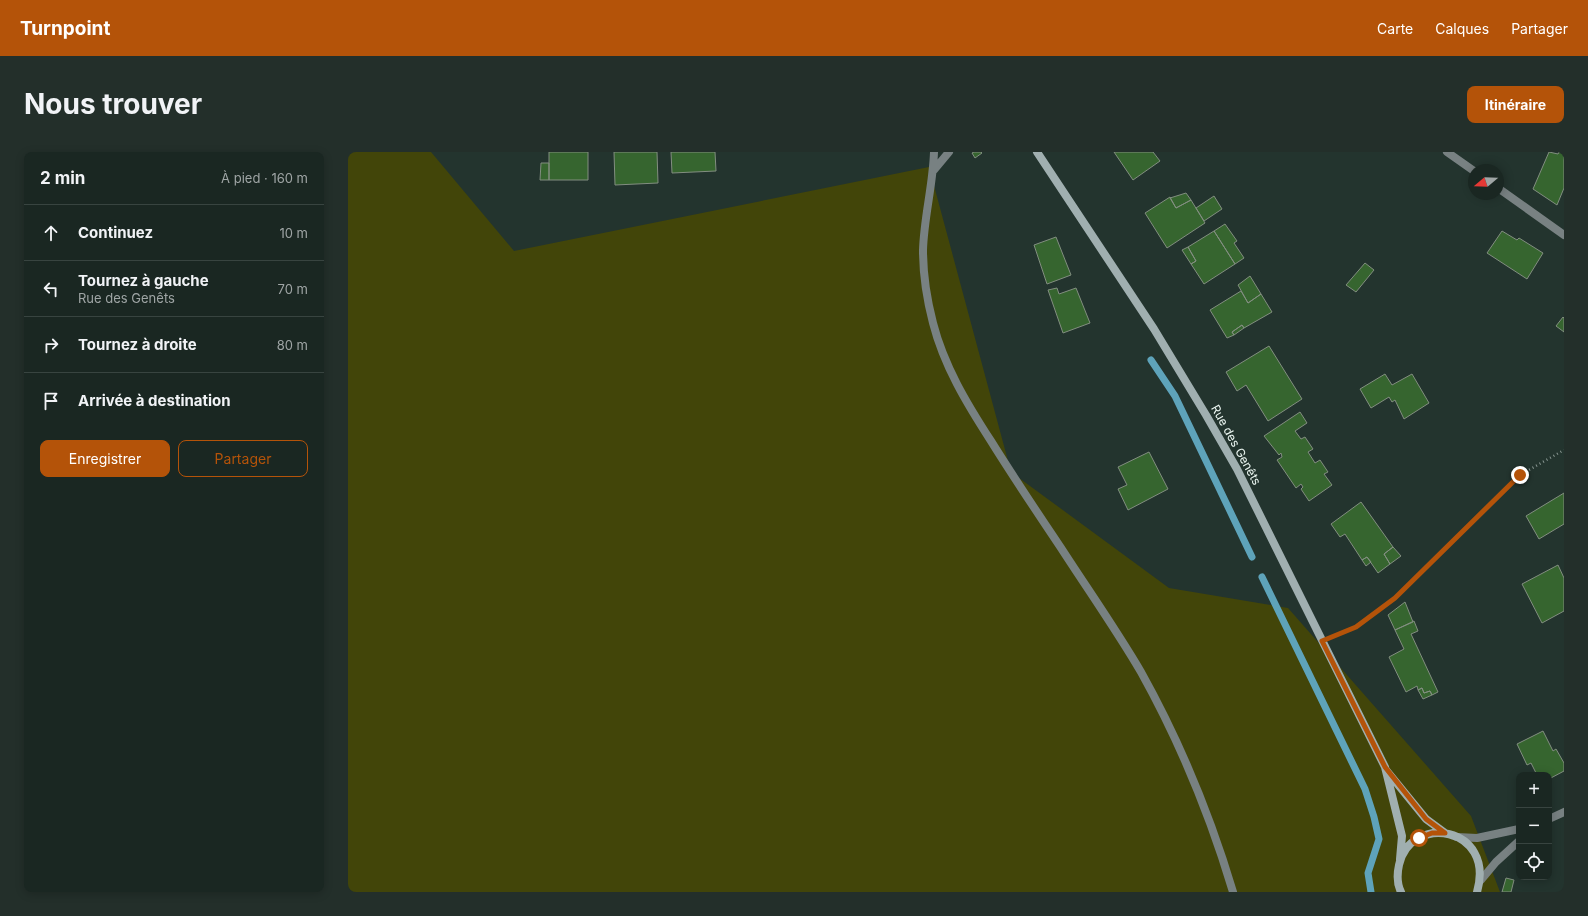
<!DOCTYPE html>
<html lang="fr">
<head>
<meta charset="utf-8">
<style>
  :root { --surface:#1a2722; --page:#232f2a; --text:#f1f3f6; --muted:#9fa5a5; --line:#384440; --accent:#b45309 }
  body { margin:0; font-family:Inter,sans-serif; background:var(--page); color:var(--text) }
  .controls { position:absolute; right:12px; bottom:12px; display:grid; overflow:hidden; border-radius:8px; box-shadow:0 2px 10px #0003 }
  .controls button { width:36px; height:36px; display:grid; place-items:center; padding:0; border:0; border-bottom:1px solid var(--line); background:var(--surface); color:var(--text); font:20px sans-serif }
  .compass { position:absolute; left:1120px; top:12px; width:36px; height:36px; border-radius:50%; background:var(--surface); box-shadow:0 2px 10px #0003; rotate:251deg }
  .stop { position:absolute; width:12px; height:12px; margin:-9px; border:3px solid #b45309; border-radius:50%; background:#fff }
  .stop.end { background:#b45309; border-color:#fff; box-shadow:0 1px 4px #0008 }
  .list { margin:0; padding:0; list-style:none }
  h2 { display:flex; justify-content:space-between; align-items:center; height:52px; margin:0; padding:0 16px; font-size:17px }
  h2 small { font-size:13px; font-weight:400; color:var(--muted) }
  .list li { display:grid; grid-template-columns:26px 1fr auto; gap:12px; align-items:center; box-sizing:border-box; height:56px; padding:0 16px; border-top:1px solid var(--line) }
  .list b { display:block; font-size:15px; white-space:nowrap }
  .list p { margin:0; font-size:13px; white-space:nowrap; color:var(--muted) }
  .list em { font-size:13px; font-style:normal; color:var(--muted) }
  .actions { display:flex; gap:8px; padding:12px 16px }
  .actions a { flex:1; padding:9px 0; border:1px solid var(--accent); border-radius:8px; text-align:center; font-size:14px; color:var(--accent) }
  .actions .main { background:var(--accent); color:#fff }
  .icon { flex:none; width:22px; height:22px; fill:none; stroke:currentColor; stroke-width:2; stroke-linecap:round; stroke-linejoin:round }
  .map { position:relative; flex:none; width:1216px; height:740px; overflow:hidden; border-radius:8px }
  header { display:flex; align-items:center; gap:24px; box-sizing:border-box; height:56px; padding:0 20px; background:var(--accent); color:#fff }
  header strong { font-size:19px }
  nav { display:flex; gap:22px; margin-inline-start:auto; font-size:14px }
  .intro { display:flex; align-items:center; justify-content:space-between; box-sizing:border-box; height:96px; padding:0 24px }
  h1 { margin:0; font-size:28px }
  .button { padding:10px 18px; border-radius:8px; background:var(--accent); color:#fff; font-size:14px; font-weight:700 }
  main { display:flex; gap:24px; padding:0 24px }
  aside { flex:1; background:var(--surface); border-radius:8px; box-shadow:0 2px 10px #0003 }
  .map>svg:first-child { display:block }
</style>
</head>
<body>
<header>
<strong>Turnpoint</strong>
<nav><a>Carte</a><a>Calques</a><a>Partager</a></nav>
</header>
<div class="intro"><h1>Nous trouver</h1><a class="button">Itinéraire</a></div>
<main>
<aside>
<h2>2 min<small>À pied · 160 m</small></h2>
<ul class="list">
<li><svg class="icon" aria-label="ahead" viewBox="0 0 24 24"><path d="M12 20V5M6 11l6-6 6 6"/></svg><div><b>Continuez</b></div><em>10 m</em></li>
<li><svg class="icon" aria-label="left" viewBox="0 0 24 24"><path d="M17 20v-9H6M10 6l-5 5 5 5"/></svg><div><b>Tournez à gauche</b><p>Rue des Genêts</p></div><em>70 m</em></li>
<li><svg class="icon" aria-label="right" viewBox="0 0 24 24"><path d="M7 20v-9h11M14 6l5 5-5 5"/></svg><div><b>Tournez à droite</b></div><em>80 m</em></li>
<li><svg class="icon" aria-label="arrive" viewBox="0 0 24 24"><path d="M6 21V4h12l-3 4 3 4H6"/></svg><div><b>Arrivée à destination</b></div></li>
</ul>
<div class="actions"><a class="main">Enregistrer</a><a>Partager</a></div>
</aside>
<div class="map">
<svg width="1216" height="740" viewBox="0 0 1216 740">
  <rect width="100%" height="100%" fill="#23342e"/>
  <path fill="#424509" d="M0,0H83L166,99L581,15L663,320L821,436L940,456L1123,664L1152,740H0Z"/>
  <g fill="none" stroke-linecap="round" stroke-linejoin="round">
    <path stroke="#5ea3ba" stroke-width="7" d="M803,208L827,244L904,405
      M914,425L1017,637L1026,665L1031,687L1020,721L1023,740"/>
  </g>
  <path fill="#36652f" stroke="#828e80" d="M201,0H240V28H201Z
    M266,0H309L310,31L267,33Z
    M323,0H367L368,19L324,21Z
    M626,0H633L634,1L627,6L624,1Z
    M766,0H805L812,9L785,28Z
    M1201,0L1210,2L1211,0H1216V36L1209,53L1185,37Z
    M193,11H201V28H192Z
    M838,41L843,48L828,56L822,46Z
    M866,44L874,57L856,69L848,56Z
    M822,45L828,56L843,48L857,71L819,96L797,61Z
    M877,72L889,89L886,91L896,106L887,112L866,79Z
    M866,79L887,112L856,132L843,112L848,109L840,95Z
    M1154,79L1169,88L1171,86L1195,101L1179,127L1139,101Z
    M708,85L723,123L699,132L686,93Z
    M840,95L848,109L843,112L834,98Z
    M1017,111L1026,118L1008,140L998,133Z
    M902,124L913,142L900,151L890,133Z
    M709,136L711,142L728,136L742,171L715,181L700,138Z
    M893,139L900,151L913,142L924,160L896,176L894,173L884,180L886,183L879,186L862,158Z
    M1215,165L1216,166V180L1208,174Z
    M894,173L896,176L886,183L884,180Z
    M921,194L954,247L920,269L898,233L889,239L878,220Z
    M1037,222L1044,233L1064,222L1081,251L1056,267L1047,248L1044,250L1041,245L1023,256L1012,237Z
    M952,260L959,271L947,279L953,287L957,285L965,297L960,300L967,311L972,308L980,320L976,322L984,333L961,349L953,337L955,335L953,332L948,336L929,308L934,305L933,301L931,303L916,284Z
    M801,300L820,337L780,358L770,337L779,333L770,315Z
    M1216,341V372L1191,387L1178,364Z
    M1013,350L1045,395L1036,402L1042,412L1030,421L1019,405L1014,408L997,382L992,385L983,372Z
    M1045,395L1053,404L1042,412L1036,402Z
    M1019,405L1023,410L1018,414L1014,408Z
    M1210,413L1216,426V459L1194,471L1174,432Z
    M1057,450L1065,470L1047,478L1040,463Z
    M1066,469L1070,479L1063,482L1090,540L1084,543L1082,539L1076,541L1074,536L1070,538L1069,534L1058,540L1041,505L1056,497L1047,478Z
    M1074,536L1076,541L1082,539L1084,543L1075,547L1070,538Z
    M1195,579L1205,599L1208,597L1216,611V619L1201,627V623H1189L1183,611L1179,613L1169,592Z
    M1158,726L1166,728L1163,740H1154Z"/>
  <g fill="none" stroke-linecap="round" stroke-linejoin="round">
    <path stroke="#879590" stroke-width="2.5" stroke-dasharray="1 3" stroke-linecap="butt" d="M988,483L1008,475L1047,446L1172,323L1216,298"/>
    <path stroke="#788182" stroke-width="8" d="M1099,0L1126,19
      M1150,36L1216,83
      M1201,667L1216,660
      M1109,685L1129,686L1171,677
      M1133,728L1148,710L1171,689"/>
    <path stroke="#788182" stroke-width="8" d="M586,0C585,33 576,65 575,98C575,122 579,148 585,171C596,214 619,252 643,289C666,326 691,363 715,399C741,439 769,479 793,520C832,590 862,663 885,740
      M586,18L601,0"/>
    <path stroke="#a0afb0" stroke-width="8" d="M689,0L806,177L858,263L889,317L1037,615L1054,684L1052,707
      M1038,618L1078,667L1097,681
      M1053,740C1049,732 1049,722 1051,713C1062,661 1148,674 1129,740"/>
  </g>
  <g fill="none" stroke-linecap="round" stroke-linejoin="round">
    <path stroke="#b45309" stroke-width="5" d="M1071,686L1084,681H1097L1078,667L1037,615L974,489L1008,475L1047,446L1172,323"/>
  </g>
  <g text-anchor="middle" stroke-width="3" stroke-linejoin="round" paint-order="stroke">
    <g font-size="12" fill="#ebf6f1" stroke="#23342e">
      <text transform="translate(888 293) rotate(61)" y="4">Rue des Genêts</text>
    </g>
  </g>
</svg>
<div class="controls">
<button>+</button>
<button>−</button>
<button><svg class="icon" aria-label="locate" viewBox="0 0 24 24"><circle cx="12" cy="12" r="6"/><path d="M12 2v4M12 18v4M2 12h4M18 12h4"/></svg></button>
</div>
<svg class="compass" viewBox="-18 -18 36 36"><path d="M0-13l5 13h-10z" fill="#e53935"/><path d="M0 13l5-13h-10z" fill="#9fa5a5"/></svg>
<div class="stop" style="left:1071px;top:686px"></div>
<div class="stop end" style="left:1172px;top:323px"></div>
</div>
</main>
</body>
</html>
